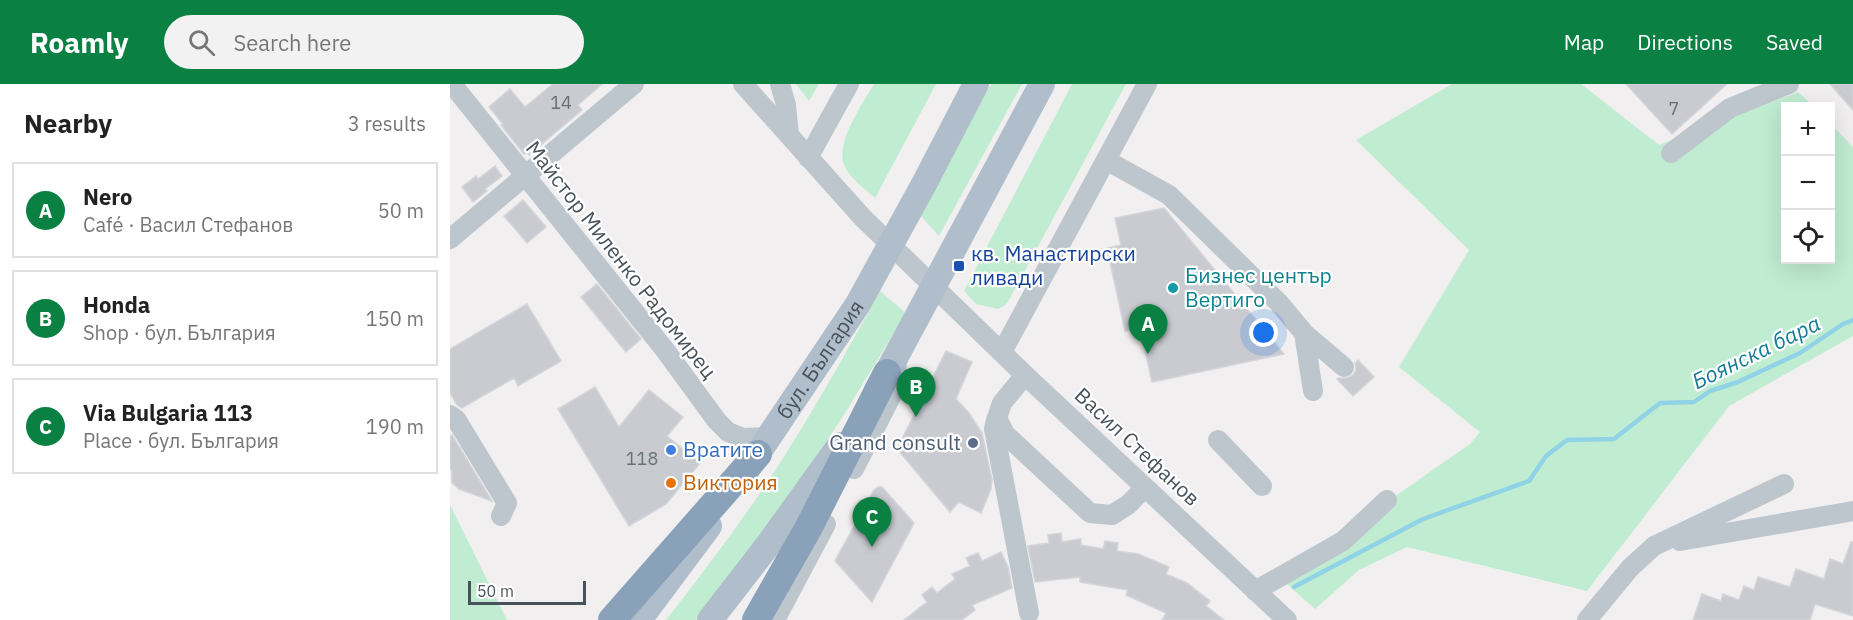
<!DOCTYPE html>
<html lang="en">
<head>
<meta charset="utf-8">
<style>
  :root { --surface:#fff; --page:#f2f2f2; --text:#222; --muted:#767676; --line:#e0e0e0; --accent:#0b8043 }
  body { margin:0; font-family:"IBM Plex Sans",sans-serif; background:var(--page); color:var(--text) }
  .controls { position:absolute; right:18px; top:18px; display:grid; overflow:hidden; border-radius:0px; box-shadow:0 6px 24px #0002 }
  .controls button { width:54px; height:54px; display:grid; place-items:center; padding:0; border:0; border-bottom:2px solid var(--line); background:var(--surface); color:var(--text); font:30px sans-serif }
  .scale { position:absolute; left:18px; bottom:15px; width:118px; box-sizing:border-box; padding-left:6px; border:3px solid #48525b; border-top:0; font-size:16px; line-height:21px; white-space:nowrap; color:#48525b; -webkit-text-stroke:4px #fff; paint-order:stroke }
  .you { position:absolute; left:814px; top:249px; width:21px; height:21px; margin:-15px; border:4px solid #fff; border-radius:50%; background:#1a73e8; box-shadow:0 0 0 9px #1a73e833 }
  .badge { display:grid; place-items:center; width:39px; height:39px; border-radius:50%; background:var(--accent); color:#fff; font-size:20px; font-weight:700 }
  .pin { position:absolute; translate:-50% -50px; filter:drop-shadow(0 2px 3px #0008) }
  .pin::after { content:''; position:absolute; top:32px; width:21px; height:18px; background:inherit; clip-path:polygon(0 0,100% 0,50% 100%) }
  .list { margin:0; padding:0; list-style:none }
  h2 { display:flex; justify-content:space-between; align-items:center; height:78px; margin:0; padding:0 24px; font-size:26px }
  h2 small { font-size:20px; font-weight:400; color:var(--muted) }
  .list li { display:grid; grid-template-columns:39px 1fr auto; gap:18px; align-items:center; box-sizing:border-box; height:96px; margin:0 12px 12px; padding:0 12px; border:2px solid var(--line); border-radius:0px }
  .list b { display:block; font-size:22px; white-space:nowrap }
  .list p { margin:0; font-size:20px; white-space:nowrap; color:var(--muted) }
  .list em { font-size:20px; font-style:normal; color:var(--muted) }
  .icon { flex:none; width:33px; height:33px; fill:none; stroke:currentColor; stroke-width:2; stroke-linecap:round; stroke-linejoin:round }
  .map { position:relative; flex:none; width:1403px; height:536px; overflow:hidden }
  header { display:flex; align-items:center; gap:36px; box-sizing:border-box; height:84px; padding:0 30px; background:var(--accent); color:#fff }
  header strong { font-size:28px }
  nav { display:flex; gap:33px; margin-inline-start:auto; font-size:21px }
  .search { width:420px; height:54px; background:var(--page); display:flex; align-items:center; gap:15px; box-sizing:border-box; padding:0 21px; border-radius:33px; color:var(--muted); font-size:22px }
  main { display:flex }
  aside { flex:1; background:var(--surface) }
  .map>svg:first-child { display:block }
</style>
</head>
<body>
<header>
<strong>Roamly</strong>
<div class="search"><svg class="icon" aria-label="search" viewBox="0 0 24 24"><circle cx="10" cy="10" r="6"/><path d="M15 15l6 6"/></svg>Search here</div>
<nav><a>Map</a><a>Directions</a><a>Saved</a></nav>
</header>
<main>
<aside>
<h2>Nearby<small>3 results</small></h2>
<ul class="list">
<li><span class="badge">A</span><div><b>Nero</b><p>Café · Васил Стефанов</p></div><em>50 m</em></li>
<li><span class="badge">B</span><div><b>Honda</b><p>Shop · бул. България</p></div><em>150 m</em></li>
<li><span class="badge">C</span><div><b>Via Bulgaria 113</b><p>Place · бул. България</p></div><em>190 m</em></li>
</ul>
</aside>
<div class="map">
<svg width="1403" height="536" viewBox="0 0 1403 536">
  <rect width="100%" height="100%" fill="#f1efef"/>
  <path fill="#c0ecd1" d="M346,0H369L359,17Z
    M424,0H486L425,114C415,105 401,95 395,83C383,62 413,19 424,0Z
    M541,0H572L489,152L470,131Z
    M622,0H676L559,216L554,222L548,225L526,220L514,207Z
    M1002,0H1131L1209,61L1348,8L1363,22H1336V176H1380L1381,40L1403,63V252L1279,322L1137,507L957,463L909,486L865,525L829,493L1020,360L1030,348L949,283L1019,166L906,56Z
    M430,207L456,229L395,329L350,398L246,536H216C247,496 278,456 306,415C352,348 391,278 430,207Z
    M0,421L57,536H0Z"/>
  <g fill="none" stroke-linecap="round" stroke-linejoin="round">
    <path stroke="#90d3e6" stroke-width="4.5" d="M844,503L973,435L1079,397L1096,372L1117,356L1164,355L1210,319L1244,318L1260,307L1288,298L1350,269L1393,240L1403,236"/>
  </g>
  <path fill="#c9cbd1" stroke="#d3d5da" stroke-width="1.5" d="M103,0H152L128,21L132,26L79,71L77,68L74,70L51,41L53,40L39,23L60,5L75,23Z
    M1176,0H1277L1222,50Z
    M1380,0H1403V26Z
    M45,82L52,92L35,105L37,107L23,118L12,103L26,92L28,95Z
    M73,116L96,143L77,159L54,132Z
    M714,124L834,270L702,298L690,244L675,247L657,164L671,161L665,134Z
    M147,200L191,255L176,268L131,213Z
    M77,220L111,277L68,302L64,294L12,324L7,321L0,309V265Z
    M496,267L522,278L506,315L519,329L532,349L542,396L541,405L531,429L509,418L500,428L447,365Z
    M908,276L924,293L903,312L887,295L889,294H897L903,291L906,286L905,279Z
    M145,303L169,343L199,306L233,333L217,352L250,379L216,420L179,442L108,325Z
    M2,351L42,417L9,405L2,399V387L0,384V352Z
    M428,403H432L464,439L422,518L385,477L424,406Z
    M611,449L612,458L631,455V461L653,465L655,457L668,459L667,467L688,470L719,483L716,490L737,499L760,517L756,522L774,536H712L716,529L676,511L678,506L630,498V493L585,498L578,462L599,459L598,451Z
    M1401,458H1403V532L1365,520L1360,536H1243L1252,510L1271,517L1273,510L1289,516L1294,502L1304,506L1308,493L1340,503L1346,485L1374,495L1380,475L1393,480Z
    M551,468L558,483L562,504L522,521L525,526L512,536H454L477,518L472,511L482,503L487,509L505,495L502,490L520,482L516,474L528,469L532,477Z"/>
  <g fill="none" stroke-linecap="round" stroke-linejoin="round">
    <path stroke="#bec6cd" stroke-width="20" d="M2,0L215,266L267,337L278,348L293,354L319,353
      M293,0L413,134L575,291L837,536
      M330,0L336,21L339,51
      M1221,69L1280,24L1339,0
      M358,74L399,0
      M656,76L719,111L829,219L854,249L863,307
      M0,155L184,0
      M854,249L894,283
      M552,268L697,0
      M575,291L552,319L547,334L555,350L640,429L662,431L679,420L695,403
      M0,331L6,335L57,419L51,432
      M546,336L544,345L579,529
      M768,356L812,402
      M404,385L446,303L447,277
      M1230,457L1403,427
      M805,507L893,457L937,416
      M325,536L376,440
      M1137,536L1180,484L1204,462L1334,400"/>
    <g stroke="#b0becc" stroke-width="26">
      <path d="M427,306L437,289L592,0"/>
      <path id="s1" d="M296,387L408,220L474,100L526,0"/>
      <path d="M189,536L259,442"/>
      <path d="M260,536L318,461L390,361"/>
    </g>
    <path stroke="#8aa1ba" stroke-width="28" d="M162,536L308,370
      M306,536L359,443L437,289"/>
  </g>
  <rect fill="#1a4fb4" stroke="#fff" stroke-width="2" x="503" y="176" width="12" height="12" rx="3"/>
  <circle fill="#0f9aa8" stroke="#fff" stroke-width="2" cx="723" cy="204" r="6"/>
  <circle fill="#5c6f8a" stroke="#fff" stroke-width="2" cx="523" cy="359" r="6"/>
  <circle fill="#3f7fe0" stroke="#fff" stroke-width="2" cx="221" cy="366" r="6"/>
  <circle fill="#e8710a" stroke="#fff" stroke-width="2" cx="221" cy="399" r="6"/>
  <g text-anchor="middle" stroke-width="4.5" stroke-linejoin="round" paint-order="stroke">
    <g font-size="18" fill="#687078">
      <text x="111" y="25">14</text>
      <text x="1224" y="31">7</text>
      <text x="192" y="381">118</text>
    </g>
    <g font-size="21" fill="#164399" stroke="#fff" text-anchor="start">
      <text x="521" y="177">кв. Манастирски<tspan x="521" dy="24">ливади</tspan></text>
    </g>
    <g font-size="21" fill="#48525b" stroke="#fff">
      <text transform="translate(171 176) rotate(52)" y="7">Майстор Миленко Радомирец</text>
      <text dy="7" stroke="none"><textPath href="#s1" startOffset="134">бул. България</textPath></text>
      <text transform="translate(687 363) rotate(43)" y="7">Васил Стефанов</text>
    </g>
    <g font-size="21" fill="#0d838f" stroke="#fff" text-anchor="start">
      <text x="735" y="199">Бизнес център<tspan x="735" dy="24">Вертиго</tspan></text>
    </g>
    <g font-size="21" fill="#4e5e75" stroke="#fff" text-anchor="end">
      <text x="511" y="366">Grand consult</text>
    </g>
    <g font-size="21" fill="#366cbe" stroke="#fff" text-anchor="start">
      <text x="233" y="373">Вратите</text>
    </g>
    <g font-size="21" fill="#c56008" stroke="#fff" text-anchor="start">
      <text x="233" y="406">Виктория</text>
    </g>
    <g font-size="22" font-style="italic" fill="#167b99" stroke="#fff">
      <text transform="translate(1306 268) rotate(-26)" y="8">Боянска бара</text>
    </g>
  </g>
</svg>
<div class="controls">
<button>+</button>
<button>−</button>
<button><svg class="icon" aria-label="locate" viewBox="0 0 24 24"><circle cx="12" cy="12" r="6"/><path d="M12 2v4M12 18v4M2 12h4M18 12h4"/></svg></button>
</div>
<div class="scale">50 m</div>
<div class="you"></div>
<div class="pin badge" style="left:698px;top:270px">A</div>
<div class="pin badge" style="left:466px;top:333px">B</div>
<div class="pin badge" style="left:422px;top:463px">C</div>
</div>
</main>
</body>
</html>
